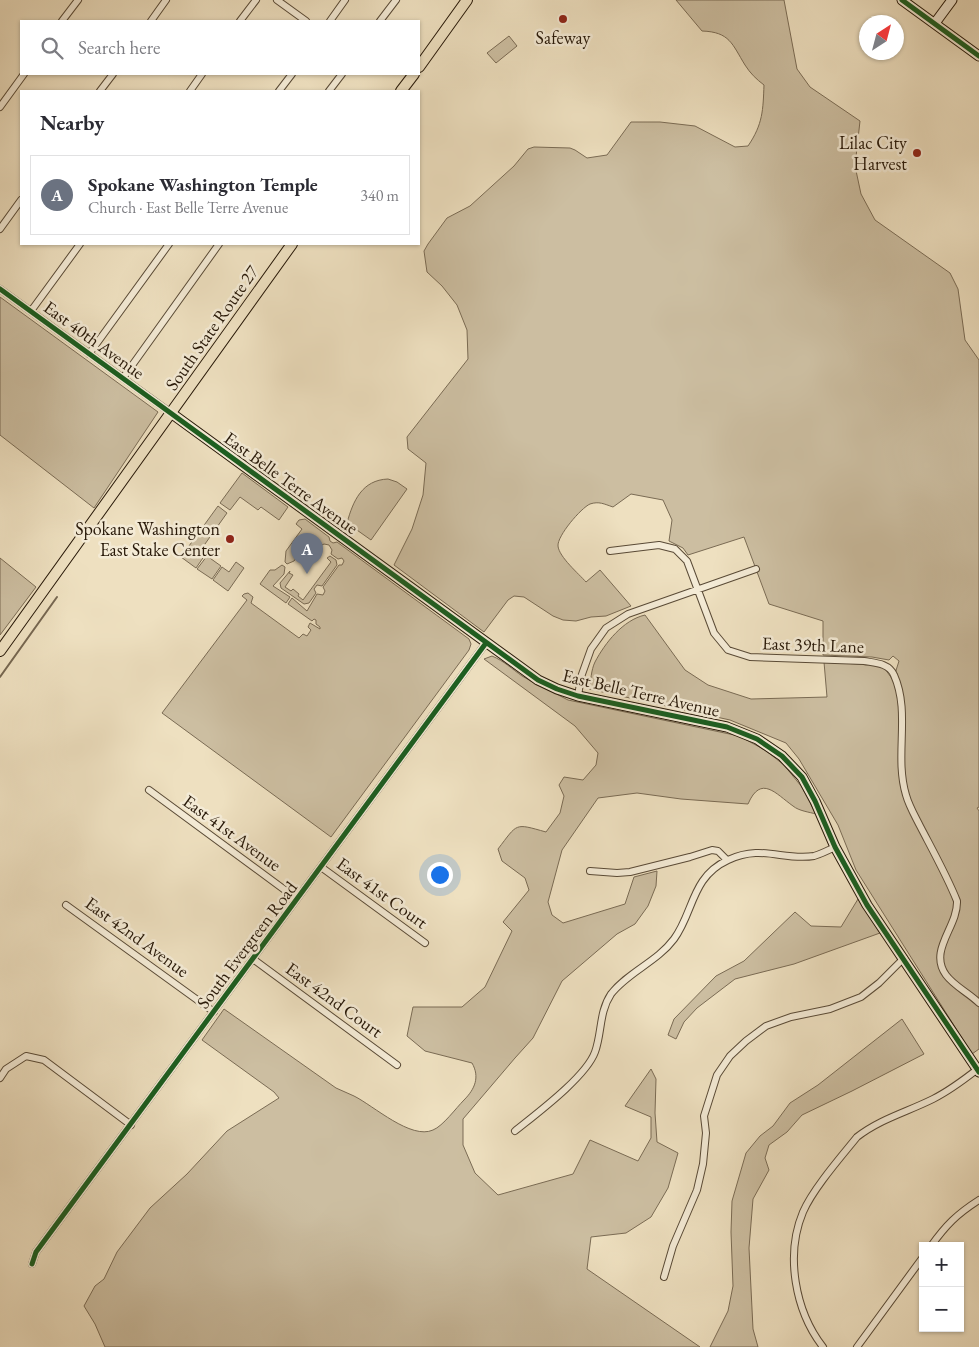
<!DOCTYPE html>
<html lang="en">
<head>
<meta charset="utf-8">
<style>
  :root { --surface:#fff; --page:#f2f2f3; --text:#2b2b33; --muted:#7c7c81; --line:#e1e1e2; --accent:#0f766e }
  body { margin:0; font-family:"EB Garamond",serif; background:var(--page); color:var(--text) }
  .controls { position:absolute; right:15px; bottom:15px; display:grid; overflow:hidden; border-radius:0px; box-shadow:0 1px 4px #0004 }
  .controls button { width:45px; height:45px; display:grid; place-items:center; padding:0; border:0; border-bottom:1px solid var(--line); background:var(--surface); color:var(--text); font:25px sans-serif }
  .compass { position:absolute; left:859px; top:15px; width:45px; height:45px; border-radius:50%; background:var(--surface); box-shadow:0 1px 4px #0004; rotate:36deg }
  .you { position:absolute; left:439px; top:874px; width:18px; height:18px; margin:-12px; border:4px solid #fff; border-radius:50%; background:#1a73e8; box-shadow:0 0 0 8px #1a73e833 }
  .badge { display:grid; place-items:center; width:32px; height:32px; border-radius:50%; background:var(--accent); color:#fff; font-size:16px; font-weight:700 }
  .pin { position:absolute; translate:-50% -41px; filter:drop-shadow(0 1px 2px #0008) }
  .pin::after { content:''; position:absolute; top:26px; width:18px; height:15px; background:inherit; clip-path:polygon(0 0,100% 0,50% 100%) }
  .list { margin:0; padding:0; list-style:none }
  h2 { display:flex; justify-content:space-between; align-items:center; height:65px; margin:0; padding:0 20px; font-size:21px }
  h2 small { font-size:16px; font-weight:400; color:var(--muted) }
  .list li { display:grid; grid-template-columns:32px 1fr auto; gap:15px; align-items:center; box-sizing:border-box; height:80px; margin:0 10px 10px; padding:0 10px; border:1px solid var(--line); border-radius:0px }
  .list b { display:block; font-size:19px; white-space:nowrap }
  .list p { margin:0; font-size:16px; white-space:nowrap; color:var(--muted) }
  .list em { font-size:16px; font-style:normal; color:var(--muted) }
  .icon { flex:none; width:28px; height:28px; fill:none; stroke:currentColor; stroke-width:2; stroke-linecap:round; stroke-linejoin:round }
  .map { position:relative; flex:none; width:979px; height:1347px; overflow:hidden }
  .search { position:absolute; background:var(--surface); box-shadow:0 1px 4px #0004; left:20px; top:20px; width:400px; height:55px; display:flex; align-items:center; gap:12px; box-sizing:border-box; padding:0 18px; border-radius:0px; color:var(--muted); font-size:19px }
  .panel { position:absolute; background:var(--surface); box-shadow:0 1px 4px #0004; left:20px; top:90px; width:400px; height:155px; border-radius:0px }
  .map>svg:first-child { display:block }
</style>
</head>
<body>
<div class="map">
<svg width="979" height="1347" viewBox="0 0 979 1347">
  <rect width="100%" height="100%" fill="#eee0c0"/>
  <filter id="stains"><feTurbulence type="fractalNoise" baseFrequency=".004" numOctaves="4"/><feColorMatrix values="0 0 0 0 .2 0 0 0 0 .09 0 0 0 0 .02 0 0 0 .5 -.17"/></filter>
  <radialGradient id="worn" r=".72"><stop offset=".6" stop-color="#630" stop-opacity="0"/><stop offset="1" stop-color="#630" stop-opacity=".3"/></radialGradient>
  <path fill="#ccbea1" stroke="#7a6b54" d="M676,0H784L797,69L810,87L860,121L855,166L861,194L875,220L950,273L958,289L965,340L979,360V807L977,808L979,811V1049L972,1054L856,870L838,825L799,759L786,743L730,720L589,689C591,681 591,670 595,662C605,643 623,620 645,615L685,670L708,685L751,699L827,697L824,662L876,665L885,669L893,680L899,661L893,656L889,660L872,657L823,655V621L769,604L744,537L688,555L683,548L669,541L672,520L663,500L631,494L613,507C604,504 599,501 590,504C581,508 557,536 558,546C559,557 579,574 586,582L600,570L631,606L606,616L591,617L576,621L563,620L553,616L524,597L514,596L508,600L484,632L394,565L412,529L423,495L426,463L408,449L407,437L468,359L467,330L457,305L442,286L427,272L424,251L428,244L447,218L470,206L514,166L528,149L534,147L570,148L575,150L587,158L607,155L631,122H660L695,126L735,147L748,146C763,124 763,110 764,85C756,79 750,73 745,65C732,44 730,32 702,31Z
    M509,36L517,46L496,63L487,53Z
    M0,297L158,412L94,508L0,435Z
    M242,473L288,507L279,520L261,507L258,510L240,497L230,510L220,503Z
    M388,479L397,482L407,489L371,540L347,523C353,501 362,480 388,479Z
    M218,506L227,513L200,551L205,555L196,568L181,557Z
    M305,519L329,537L330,541L333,543L337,542L469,639L471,644L469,650L331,837L162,713L247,600L242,596L244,594L248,593L253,597L251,603L299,638L303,634L307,636L311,630L308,627L310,623L320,629V627L316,624V620L314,619L312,621L288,604L292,598L307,611L317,594L323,595L325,591L323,587L339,565H342L344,561L342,558L338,559L331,554L332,550L329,545L324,544L320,546L313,541V537L310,536L306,538L308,542L294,561L287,564L285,562L286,551L302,529L296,524L299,520Z
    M207,556L221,566L212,579L197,569Z
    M330,556L336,560L337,565L322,586L317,585L314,589L316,593L309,603L304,604L281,588L280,583L290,571L289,573L293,575L285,587L291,591L293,589L299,594L298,596L303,600L331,562L327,558Z
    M0,558L36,587L0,635Z
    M236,562L244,568L228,591L213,580L222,567L229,572Z
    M282,565L285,567L284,574L273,586L290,597L286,603L260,584L270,570H275Z
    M492,656C504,661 512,669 522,676C537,685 553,692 568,700L739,736L765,750L784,765L801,786L816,814C809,812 799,811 793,806C776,794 761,774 748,804L681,799L637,793L598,798L562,850L548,902L552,915L563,923L625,904L634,877L657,871L656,886L648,906L635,924L617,934L562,981L533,1038L515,1058L463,1119V1145L475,1173L498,1195L573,1174L590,1140L638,1161L651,1138V1117L625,1106L651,1069L656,1079L655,1113L657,1142L678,1153L668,1188L651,1217L626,1233L591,1237L587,1269L700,1347H105L95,1324L84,1306L95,1286L104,1279L117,1252L150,1208L187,1174L227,1131L279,1098L274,1092L202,1040L224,1009L336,1088C342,1091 348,1093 354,1096C374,1106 411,1140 433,1130C443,1126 456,1108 464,1100C475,1089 480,1077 472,1063L425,1051L407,1036L413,1007H462L485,987L512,931L503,922L529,890L525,878L502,861L498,849C518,823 514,823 546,832L560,813L564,796L559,785L564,777L583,780L596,765L598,753L575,726L484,659Z
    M858,899L880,933L794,964L735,979L697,1008L684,1022L676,1039L668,1035L674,1019L716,976L744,961L795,912L811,926L841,927Z
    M902,1019L924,1054L852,1091L802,1115L787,1132L769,1145L765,1158L769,1170L753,1199L749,1248L753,1329L758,1347H710L728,1311L733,1286L731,1232L732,1201L746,1153L760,1136L773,1126L790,1103L818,1085Z"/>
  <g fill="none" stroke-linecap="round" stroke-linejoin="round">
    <path stroke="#766751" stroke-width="2" d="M0,677L57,597"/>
    <g stroke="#594a36" stroke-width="8">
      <path id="street" d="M277,0L306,21
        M62,21L78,0
        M151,21L166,0
        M240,21L256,0
        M330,21L345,0
        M380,21L396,0
        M100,91L113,74
        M190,91L202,74
        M279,91L292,74
        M329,91L342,74
        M0,107L24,74
        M0,229L21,200
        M0,289L171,413
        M31,311L80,244
        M89,354L169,244
        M123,378L219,244
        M610,551L659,545L675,549L687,561L714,633L728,650L750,657L864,661C875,663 889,663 894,675C911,713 894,755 906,795C909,806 915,816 920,826C933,851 947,876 957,901C958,927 928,950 946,975C954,986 969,993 979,1003
        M578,696L581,677L591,649L606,628L628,614L756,569
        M149,790L297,899
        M321,867L425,943
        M590,871L617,873L630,872L690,857L712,850L718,851L727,860
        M66,905L214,1012
        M253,959L397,1065
        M0,1078L6,1069L26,1056L44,1060L131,1125
        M515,1131C536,1114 586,1077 595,1052C602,1033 599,1012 611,994C628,972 657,962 674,939C694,912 691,877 728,860C762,844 783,861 814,856C821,854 829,850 835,847
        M931,1246C946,1225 957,1214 979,1200
        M32,1264L36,1252L486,643
        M664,1277L673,1246L697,1190L703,1164L706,1133L704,1116L717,1075L730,1056L746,1041L766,1026L791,1017L830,1009L861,997L879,983L904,958
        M823,1347C795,1311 785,1255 803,1212C813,1189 840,1158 857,1137C880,1119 907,1112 933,1099C949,1091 965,1079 979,1068
        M857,1347L923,1257"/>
    </g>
    <g stroke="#271808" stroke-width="11">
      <path id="secondary" d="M902,0L979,56
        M935,23L952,0
        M171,413L538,680L557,689L578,696L727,727L757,739L782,756L802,777L815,801L835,847L867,905L979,1072"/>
    </g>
    <g stroke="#271808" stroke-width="12">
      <path id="primary" d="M419,67L467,0
        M401,91L414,74
        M0,651L292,244"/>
    </g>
    <use href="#street" stroke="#f4ebd6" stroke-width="6"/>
    <use href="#secondary" stroke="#f4ebd6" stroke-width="9"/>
    <use href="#primary" stroke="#eee0c0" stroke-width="10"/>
    <g stroke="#f4ebd6" stroke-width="8">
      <path id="cycleway" d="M902,0L979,56
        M0,289L538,680L557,689L578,696L727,727L757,739L782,756L802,777L815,801L835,847L867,905L979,1072
        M32,1264L36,1252L486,643"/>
    </g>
    <use href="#cycleway" stroke="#1b5e20" stroke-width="5"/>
  </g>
  <g fill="#8f2418" stroke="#f4ebd6" stroke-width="2">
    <circle cx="563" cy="19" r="5"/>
    <circle cx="917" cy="153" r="5"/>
    <circle cx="230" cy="539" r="5"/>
  </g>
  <g text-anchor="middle" stroke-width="5" stroke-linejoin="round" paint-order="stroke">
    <g font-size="18" fill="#271808" stroke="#f4ebd6" text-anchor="end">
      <text x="563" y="44" text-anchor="middle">Safeway</text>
      <text x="907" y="149">Lilac City<tspan x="907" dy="21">Harvest</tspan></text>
      <text x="220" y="535">Spokane Washington<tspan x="220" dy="21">East Stake Center</tspan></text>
    </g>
    <g font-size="18" fill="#271808" stroke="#f4ebd6">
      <text transform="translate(212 328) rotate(-55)" y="6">South State Route 27</text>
      <text transform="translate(94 340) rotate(36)" y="6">East 40th Avenue</text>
      <text transform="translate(291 483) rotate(36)" y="6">East Belle Terre Avenue</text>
      <text transform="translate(813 645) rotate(2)" y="6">East 39th Lane</text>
      <text transform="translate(641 693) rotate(13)" y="6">East Belle Terre Avenue</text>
      <text transform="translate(232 833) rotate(36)" y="6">East 41st Avenue</text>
      <text transform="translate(382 893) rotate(36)" y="6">East 41st Court</text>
      <text transform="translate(137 937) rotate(36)" y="6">East 42nd Avenue</text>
      <text transform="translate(247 945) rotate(-53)" y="6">South Evergreen Road</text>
      <text transform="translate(334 1000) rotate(36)" y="6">East 42nd Court</text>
    </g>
  </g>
  <rect width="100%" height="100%" filter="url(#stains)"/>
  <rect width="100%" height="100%" fill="url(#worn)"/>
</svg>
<div class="controls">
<button>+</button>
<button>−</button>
</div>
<svg class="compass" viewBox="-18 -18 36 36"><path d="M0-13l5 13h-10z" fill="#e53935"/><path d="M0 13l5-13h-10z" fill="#7c7c81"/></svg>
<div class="you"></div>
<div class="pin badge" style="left:307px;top:574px;background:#6b7280">A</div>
<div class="search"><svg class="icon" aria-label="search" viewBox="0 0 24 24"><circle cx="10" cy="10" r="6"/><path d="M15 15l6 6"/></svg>Search here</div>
<section class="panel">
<h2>Nearby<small></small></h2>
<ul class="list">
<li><span class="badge" style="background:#6b7280">A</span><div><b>Spokane Washington Temple</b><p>Church · East Belle Terre Avenue</p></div><em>340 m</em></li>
</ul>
</section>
</div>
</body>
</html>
